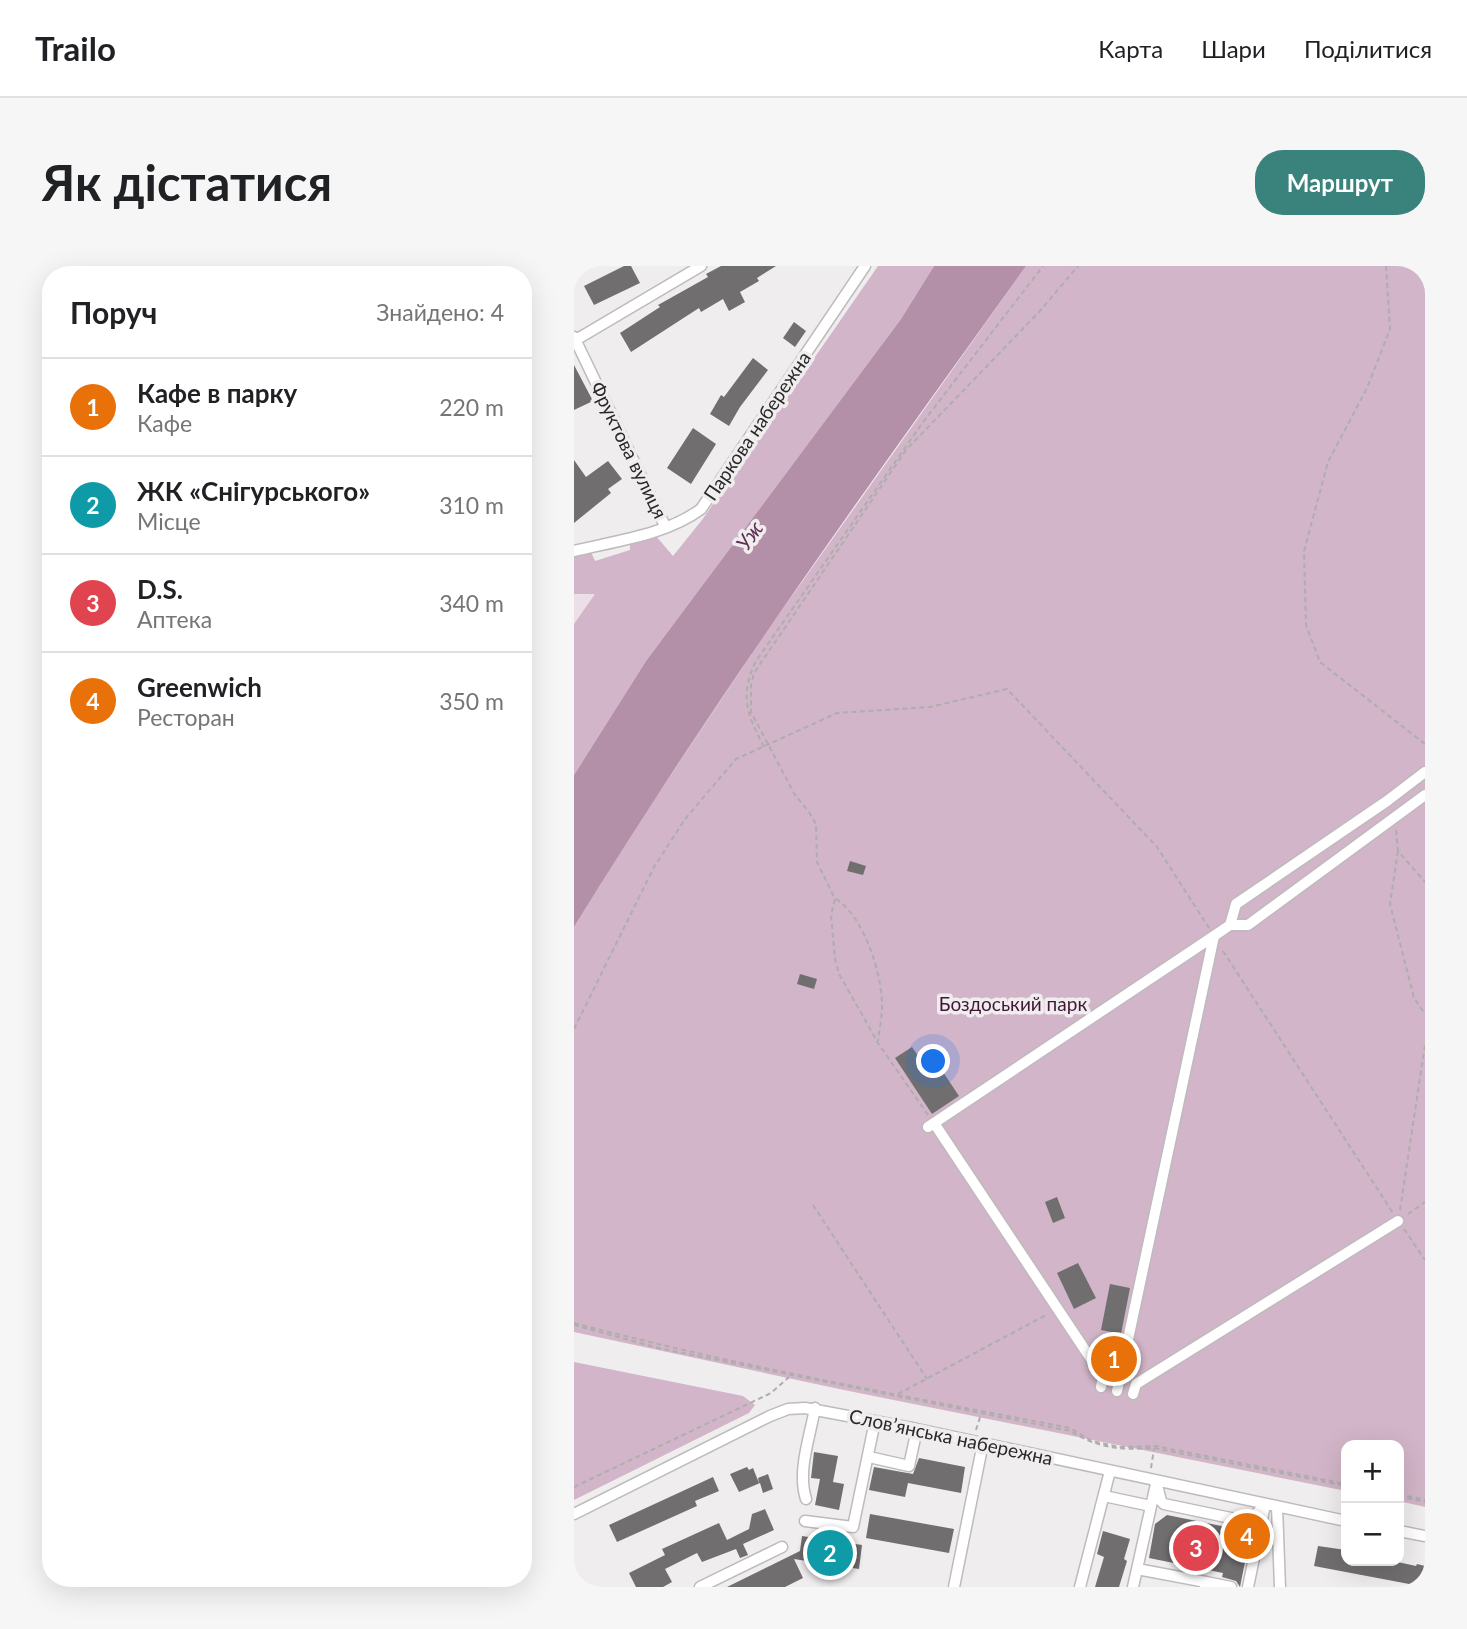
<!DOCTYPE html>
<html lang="uk">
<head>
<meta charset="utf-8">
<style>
  :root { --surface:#fff; --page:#f6f6f6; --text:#202124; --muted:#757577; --line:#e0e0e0; --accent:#3a827c }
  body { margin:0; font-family:Lato,sans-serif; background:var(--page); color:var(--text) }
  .controls { position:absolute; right:21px; bottom:21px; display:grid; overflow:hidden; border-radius:14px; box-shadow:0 7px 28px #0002 }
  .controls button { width:63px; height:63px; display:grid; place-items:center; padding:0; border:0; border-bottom:2px solid var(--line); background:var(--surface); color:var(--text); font:35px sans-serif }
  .you { position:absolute; left:360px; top:796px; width:24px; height:24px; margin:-18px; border:5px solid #fff; border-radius:50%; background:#1a73e8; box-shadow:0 0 0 10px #1a73e833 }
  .badge { display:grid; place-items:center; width:46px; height:46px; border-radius:50%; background:var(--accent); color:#fff; font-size:23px; font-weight:700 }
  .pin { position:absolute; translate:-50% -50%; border:4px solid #fff; box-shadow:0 2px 7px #0006 }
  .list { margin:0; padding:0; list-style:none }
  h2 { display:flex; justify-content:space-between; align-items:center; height:91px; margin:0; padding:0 28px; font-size:30px }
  h2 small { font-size:23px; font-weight:400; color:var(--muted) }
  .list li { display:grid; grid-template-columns:46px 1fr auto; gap:21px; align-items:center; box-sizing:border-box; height:98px; padding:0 28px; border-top:2px solid var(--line) }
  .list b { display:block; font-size:26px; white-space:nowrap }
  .list p { margin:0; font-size:23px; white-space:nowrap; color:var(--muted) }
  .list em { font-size:23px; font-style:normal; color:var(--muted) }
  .map { position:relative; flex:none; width:851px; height:1321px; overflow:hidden; border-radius:28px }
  header { display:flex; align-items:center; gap:42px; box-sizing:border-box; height:98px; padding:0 35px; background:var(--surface); border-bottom:2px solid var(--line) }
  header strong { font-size:33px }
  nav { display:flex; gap:38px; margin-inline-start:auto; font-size:24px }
  .intro { display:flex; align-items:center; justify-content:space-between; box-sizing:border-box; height:168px; padding:0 42px }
  h1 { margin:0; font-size:49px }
  .button { padding:18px 32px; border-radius:28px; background:var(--accent); color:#fff; font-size:24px; font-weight:700 }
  main { display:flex; gap:42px; padding:0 42px }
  aside { flex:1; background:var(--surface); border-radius:28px; box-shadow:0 7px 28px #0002 }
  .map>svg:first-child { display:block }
</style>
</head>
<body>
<header>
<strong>Trailo</strong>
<nav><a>Карта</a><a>Шари</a><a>Поділитися</a></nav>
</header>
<div class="intro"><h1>Як дістатися</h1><a class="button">Маршрут</a></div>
<main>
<aside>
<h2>Поруч<small>Знайдено: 4</small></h2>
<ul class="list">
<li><span class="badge" style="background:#e8710a">1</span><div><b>Кафе в парку</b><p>Кафе</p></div><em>220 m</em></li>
<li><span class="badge" style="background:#0f9aa8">2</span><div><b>ЖК «Снігурського»</b><p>Місце</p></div><em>310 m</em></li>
<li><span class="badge" style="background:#e0444e">3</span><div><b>D.S.</b><p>Аптека</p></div><em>340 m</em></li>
<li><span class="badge" style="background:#e8710a">4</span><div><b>Greenwich</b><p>Ресторан</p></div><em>350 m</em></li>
</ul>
</aside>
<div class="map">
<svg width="851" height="1321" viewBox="0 0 851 1321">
  <rect width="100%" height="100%" fill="#f0edef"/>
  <path fill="#ebe0e7" d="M0,328H22L0,358Z"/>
  <path fill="#d2b5c8" d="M304,0H360L327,53L72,395L0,509V358L21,328H0V291L17,286L21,295L56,284V276L82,270L99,290L128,254Z
    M452,0H851V1241L825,1235V1179H772V1225L270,1124L0,1066V661L60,564L191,368Z
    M0,1096L169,1130L181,1139L175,1147L0,1234Z"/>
  <path fill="#b490a8" d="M360,0H452C296,217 140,433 0,661V509L72,395L327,53Z"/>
  <path fill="#716e70" d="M50,0H57L66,17L20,39L10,20Z
    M147,0H202L183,12L185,15L166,26L171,36L155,45L149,33L127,46L125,42L57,86L46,67L86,41L84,39L134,11L132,8Z
    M220,56L232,65L221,81L209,72Z
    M179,92L194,104L166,141L155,160L136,148L147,129L150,131Z
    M0,99L19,135L0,144Z
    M119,162L142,178L117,218L93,202Z
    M0,194L12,211L34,195L48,213L34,223L37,227L0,257Z
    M276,595L292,600L289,609L273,605Z
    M226,708L243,713L240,723L223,718Z
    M338,781L349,797L359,791L385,830L358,848L321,792Z
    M483,931L491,952L479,957L471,936Z
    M504,997L522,1032L500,1043L483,1007Z
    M536,1018L556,1022L547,1068L527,1064Z
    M240,1186L264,1190L259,1216L270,1218L265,1244L241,1239L246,1213L237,1212Z
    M345,1192L391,1201L387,1227L334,1217L331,1231L295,1224L300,1201L339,1208Z
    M173,1201L175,1204L179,1202L185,1217L184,1212L194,1208L199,1223L189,1227L186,1217L165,1226L156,1208Z
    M139,1211L145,1225L121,1235L123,1240L43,1276L35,1259Z
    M191,1243L200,1264L169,1278L174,1289L166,1292L162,1283L128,1296L123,1287L91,1303L98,1316L89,1321H62L55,1307L91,1289L88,1283L145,1257L153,1274L175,1263L178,1248Z
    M296,1248L380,1263L375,1287L292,1272Z
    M593,1249L677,1266L666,1321L662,1315L648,1311L649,1307L575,1292L581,1258Z
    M529,1265L556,1273L550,1293L553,1295L545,1321H521L530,1291L523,1288Z
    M228,1270L288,1279L285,1303L220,1293L229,1312L211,1321H153L226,1285Z
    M744,1280L772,1284V1295H819L842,1300L843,1298L851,1300V1321L740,1300Z"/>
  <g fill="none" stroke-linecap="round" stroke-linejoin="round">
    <g stroke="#bebabd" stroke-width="13">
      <path id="minor" d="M0,71L91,260
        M0,75L127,0
        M0,285C41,275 92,269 127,243L291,0
        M656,659H674L851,529
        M360,857L529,1111L527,1121
        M354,861L640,670L656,659L662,638L813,535L851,506
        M543,1125L640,670
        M559,1128L562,1118L824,955
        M295,1191L335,1200L343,1163
        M582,1215L587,1235L590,1238L671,1255L677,1253L691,1239
        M530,1230L577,1240
        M232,1233C223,1205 236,1171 241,1142
        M703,1241L706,1321
        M0,1248L196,1150L214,1143L231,1142L343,1163L772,1255
        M231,1255L279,1261L301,1155
        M825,1265L851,1270
        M563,1303L632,1316
        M631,1320L632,1316L657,1321
        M126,1321L208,1281
        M380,1321L409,1177
        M506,1321L536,1205
        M559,1321L582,1218
        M674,1321L691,1239"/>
    </g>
    <path stroke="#afadae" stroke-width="2" stroke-dasharray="5 3.5" stroke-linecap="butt" d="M812,0L816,63L793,122L754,196L730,285L732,359L746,396L851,478
      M190,481C173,448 165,430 182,395L349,156L469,0
      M822,564L824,585L851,616
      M824,585L816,638L840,732L851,748
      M262,633C290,650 309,710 308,742C308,753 305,764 304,775
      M649,685L819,947
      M0,763L80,601L111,553L162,493L263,447L356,441L433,423L583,581L635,662
      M354,849L304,777L265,708L261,693L257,649L261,633L243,596L242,558L235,546L221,529L177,446V419L180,407L332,184L465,46L504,0
      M239,939L353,1113
      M826,944L851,779
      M834,948L851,936
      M830,963L851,994
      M0,1057C163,1100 330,1130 496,1162L518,1175L546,1181L582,1180L772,1218
      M0,1059L84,1082L496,1165C526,1183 546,1184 580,1182L772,1220
      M324,1128L474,1048
      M402,1164L407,1148
      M577,1202L580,1183
      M0,1221L197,1127L215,1111
      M825,1228L851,1234
      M825,1230L851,1236"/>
    <use href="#minor" stroke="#fff" stroke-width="10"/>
  </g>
  <g text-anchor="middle" stroke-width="7" stroke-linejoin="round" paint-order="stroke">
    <g font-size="19" fill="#292828" stroke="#f0edef">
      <text transform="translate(183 160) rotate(-56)" y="7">Паркова набережна</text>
      <text transform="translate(55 184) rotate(64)" y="7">Фруктова вулиця</text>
      <text transform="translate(377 1171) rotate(12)" y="7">Словʼянська набережна</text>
    </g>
    <g font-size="19" fill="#431638" stroke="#f0edef">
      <text x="439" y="745">Боздоський парк</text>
    </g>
    <g font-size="21" font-style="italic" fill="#5f2f51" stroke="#f0edef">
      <text transform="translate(176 270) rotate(-55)" y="7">Уж</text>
    </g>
  </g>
</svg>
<div class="controls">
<button>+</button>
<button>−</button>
</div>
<div class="you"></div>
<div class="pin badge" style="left:540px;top:1093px;background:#e8710a">1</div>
<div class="pin badge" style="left:256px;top:1287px;background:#0f9aa8">2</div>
<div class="pin badge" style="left:622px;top:1282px;background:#e0444e">3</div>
<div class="pin badge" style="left:673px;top:1270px;background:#e8710a">4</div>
</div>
</main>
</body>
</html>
